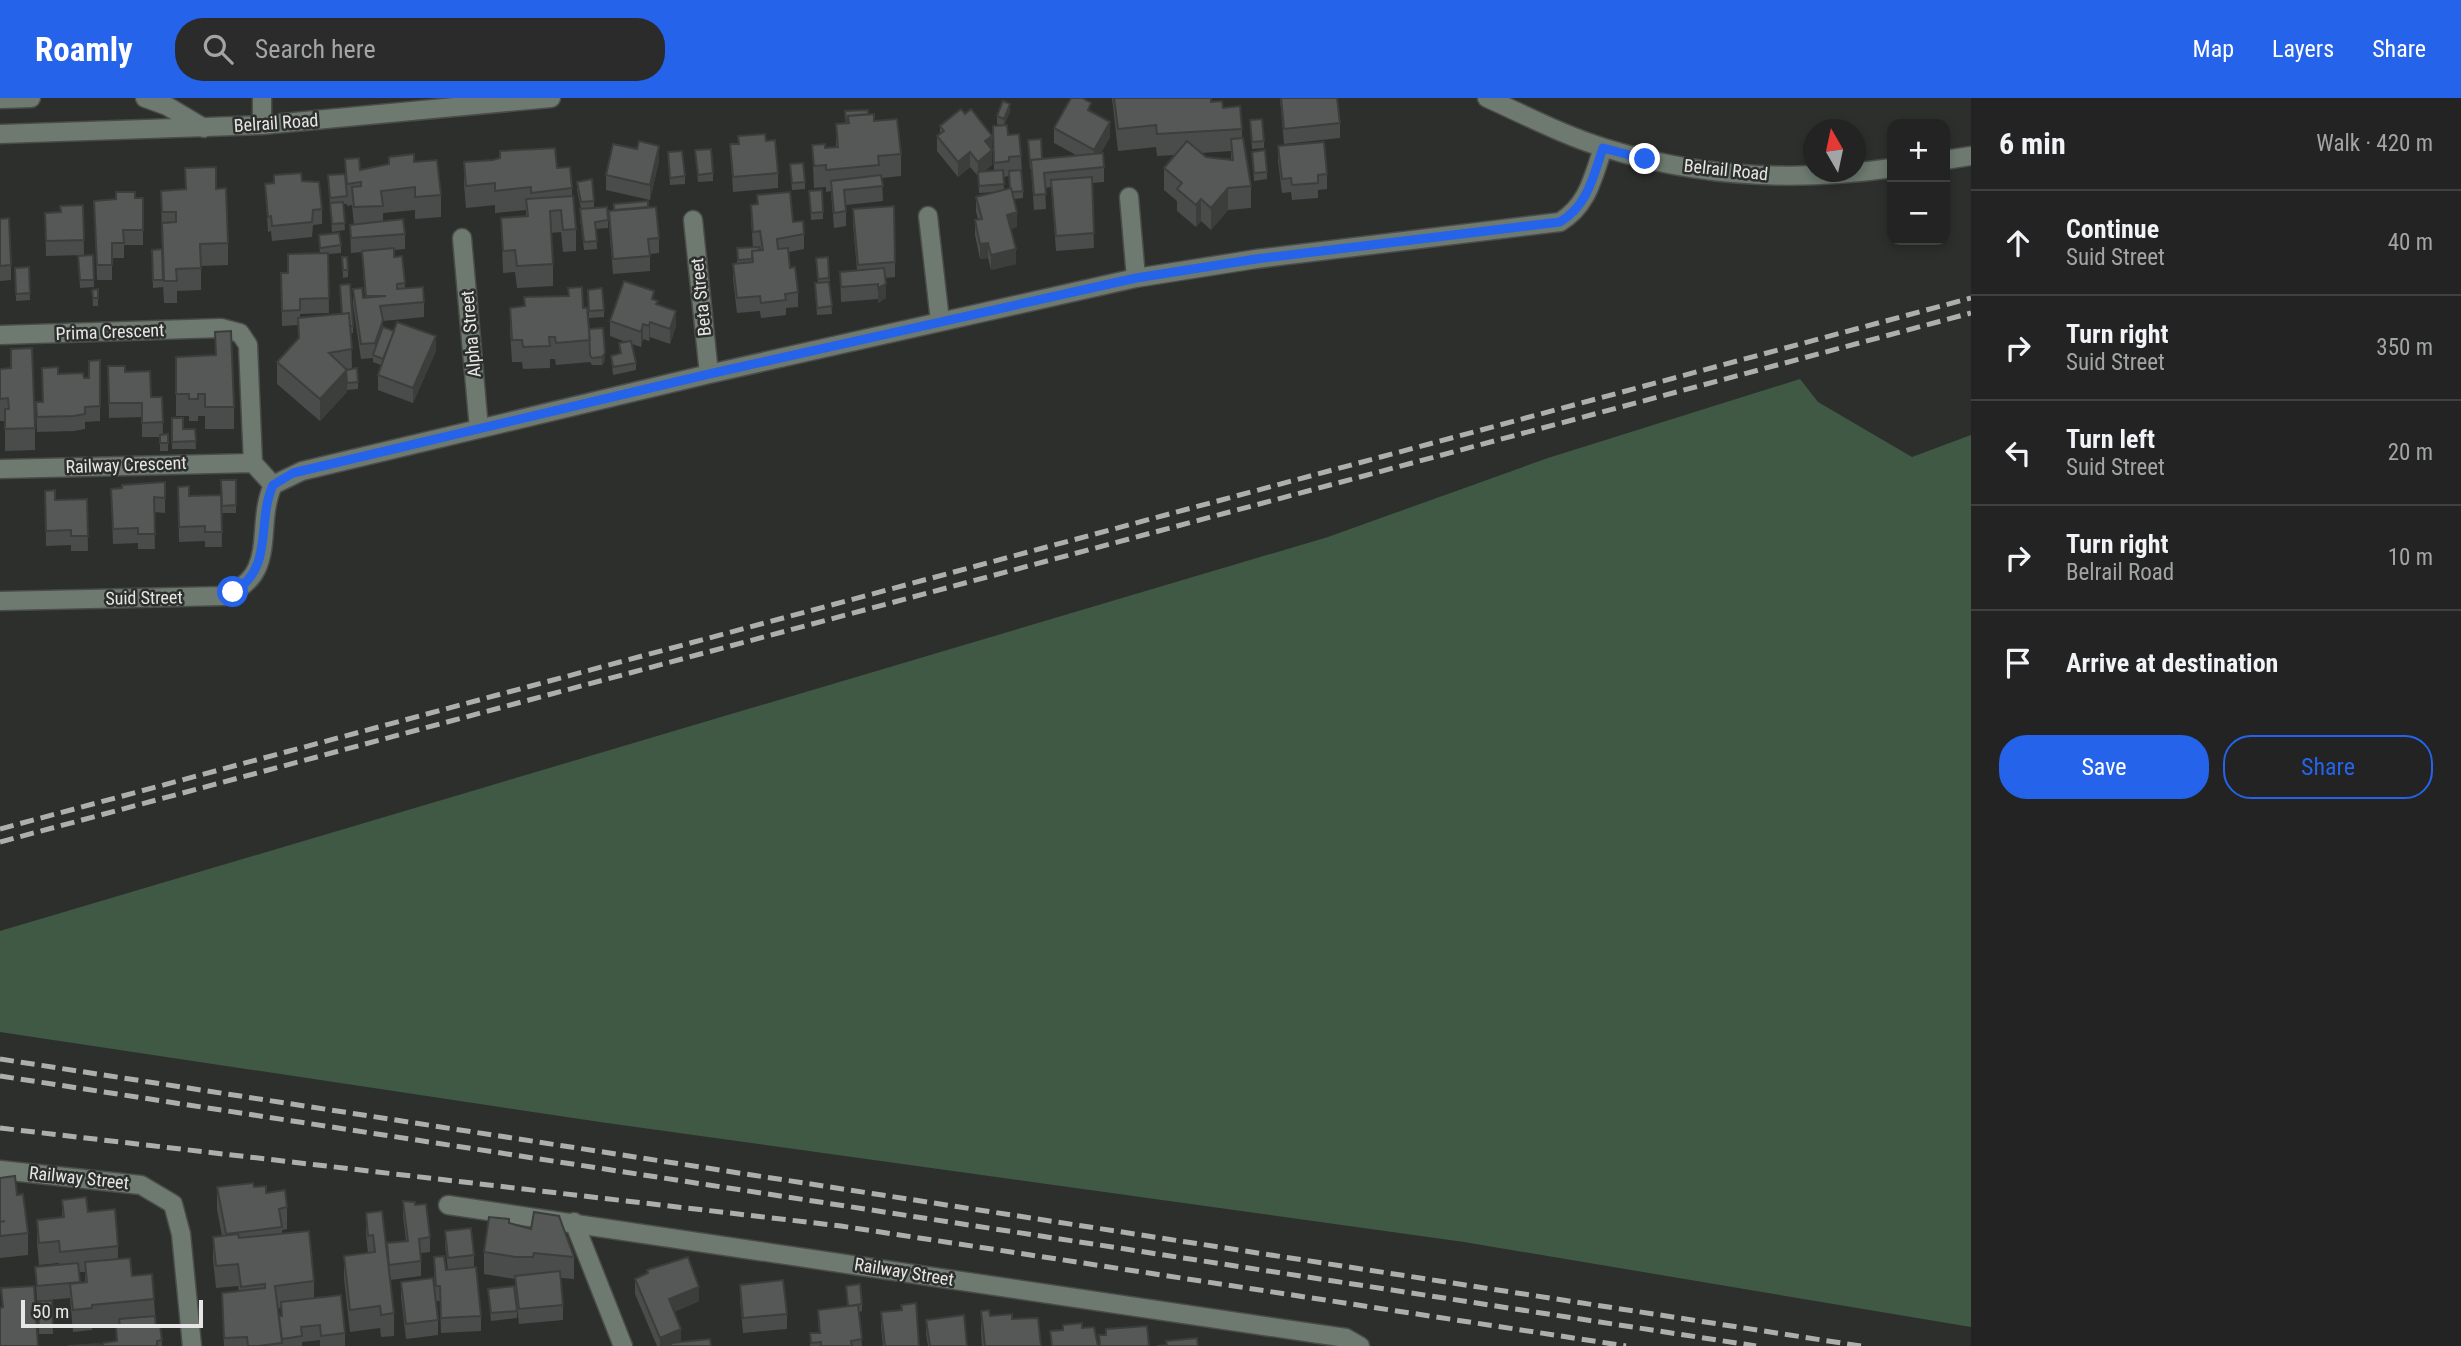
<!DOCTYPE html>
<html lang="en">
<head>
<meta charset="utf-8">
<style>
  :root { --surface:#222322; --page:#2a2b2a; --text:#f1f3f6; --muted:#a2a4a5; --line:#3f4040; --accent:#2563eb }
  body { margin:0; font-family:"Roboto Condensed",sans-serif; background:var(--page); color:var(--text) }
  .controls { position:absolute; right:21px; top:21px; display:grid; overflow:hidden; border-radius:14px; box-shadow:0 4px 10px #0003 }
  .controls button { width:63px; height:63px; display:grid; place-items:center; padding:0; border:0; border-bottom:2px solid var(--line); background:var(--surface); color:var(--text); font:35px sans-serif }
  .compass { position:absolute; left:1803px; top:21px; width:63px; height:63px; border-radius:50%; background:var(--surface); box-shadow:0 4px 10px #0003; rotate:351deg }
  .scale { position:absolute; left:21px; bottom:18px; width:182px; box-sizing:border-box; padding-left:7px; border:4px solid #e5e6e5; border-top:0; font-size:19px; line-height:24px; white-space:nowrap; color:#e5e6e5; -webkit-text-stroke:5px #2d2f2d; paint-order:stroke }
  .stop { position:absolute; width:21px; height:21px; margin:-16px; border:5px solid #2563eb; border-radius:50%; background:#fff }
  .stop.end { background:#2563eb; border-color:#fff; box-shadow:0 2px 7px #0008 }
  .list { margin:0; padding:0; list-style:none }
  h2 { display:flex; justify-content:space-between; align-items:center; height:91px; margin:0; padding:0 28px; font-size:30px }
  h2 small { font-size:23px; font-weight:400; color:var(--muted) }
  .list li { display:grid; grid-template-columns:46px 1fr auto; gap:21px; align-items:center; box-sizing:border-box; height:105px; padding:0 28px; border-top:2px solid var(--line) }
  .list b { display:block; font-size:26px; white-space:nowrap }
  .list p { margin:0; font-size:23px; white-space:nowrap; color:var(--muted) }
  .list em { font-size:23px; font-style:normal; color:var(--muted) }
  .actions { display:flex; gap:14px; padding:21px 28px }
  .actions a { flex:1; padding:16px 0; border:2px solid var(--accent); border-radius:28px; text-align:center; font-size:24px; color:var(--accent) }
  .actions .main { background:var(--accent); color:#fff }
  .icon { flex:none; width:38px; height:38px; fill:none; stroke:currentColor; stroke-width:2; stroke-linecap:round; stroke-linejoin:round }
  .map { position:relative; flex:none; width:1971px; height:1248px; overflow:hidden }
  header { display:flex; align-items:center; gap:42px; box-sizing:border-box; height:98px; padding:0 35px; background:var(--accent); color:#fff }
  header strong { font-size:33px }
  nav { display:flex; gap:38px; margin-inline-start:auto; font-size:24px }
  .search { width:490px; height:63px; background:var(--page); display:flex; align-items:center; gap:18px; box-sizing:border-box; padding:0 24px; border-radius:28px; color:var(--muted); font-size:26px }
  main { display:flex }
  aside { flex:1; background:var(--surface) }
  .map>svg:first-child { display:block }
</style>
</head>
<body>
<header>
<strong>Roamly</strong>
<div class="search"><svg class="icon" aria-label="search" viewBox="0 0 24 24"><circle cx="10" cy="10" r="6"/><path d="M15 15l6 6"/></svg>Search here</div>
<nav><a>Map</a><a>Layers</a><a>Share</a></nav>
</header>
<main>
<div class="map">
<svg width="1971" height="1248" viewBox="0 0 1971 1248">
  <rect width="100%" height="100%" fill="#2d2f2d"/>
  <path fill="#405945" d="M1800,281L1818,304L1912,359L1971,337V1229L1464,1144L600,1024L0,934V833L1328,439L1548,360Z"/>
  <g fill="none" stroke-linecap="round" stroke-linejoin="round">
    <g stroke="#4a4c4a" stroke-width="21">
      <path id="minor" d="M145,0L167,8L204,30
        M262,0V27
        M1487,0C1525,17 1565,38 1605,50C1698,79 1797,84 1892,70
        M0,1L31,0
        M0,36L262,27L551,0
        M1945,62L1971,58
        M1129,99L1136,180
        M928,118L940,223
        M693,122L709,276
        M462,140L479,331
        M0,237L221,230L240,235L248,247L253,365L273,387
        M0,371L253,365
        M0,503L223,498C280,478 254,429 273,387L302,373L709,276L1136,180L1256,161L1560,124C1588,107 1593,79 1603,50
        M0,1072L141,1087L173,1106L181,1136L192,1248
        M448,1107L1346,1240L1360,1248
        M574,1124L623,1248"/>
    </g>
    <use href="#minor" stroke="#6e7a70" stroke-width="18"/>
    <path stroke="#adaead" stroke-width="5" stroke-dasharray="14 7" stroke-linecap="butt" d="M0,731L1971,200
      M0,744L1971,215
      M0,961L1861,1248
      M0,978L1756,1248
      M0,1030L841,1128L1626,1248"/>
  </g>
  <path fill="#494c4a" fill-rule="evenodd" d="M1112,0H1211V4L1223,10L1242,31V40L1251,88V110L1228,112L1211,132L1201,123L1196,129L1177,113V103L1164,92V70L1175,57L1157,58L1156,49L1118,53ZM1231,53V61L1206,59L1201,55Z
    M1280,0H1337L1340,25V40L1284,46Z
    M845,13L868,16L874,23L901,56V78L882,80L883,103L846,107V128L834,130L831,93L826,94V89L814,90L812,47L825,50L836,49V26H845Z
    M1010,14L1004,27L1008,37L1021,58L1023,93V100L1014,101L1017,129L1011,131L1016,166L991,172L988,160L980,161L975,137V122L978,121L976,114V99L994,94L979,95L978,78L970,69L958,79L937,53V38L940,36V28L965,16L992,38V67L983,74L994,73L993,28L1000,27L997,26V18ZM1009,78L1010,91L1004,92L1003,79Z
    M1250,22L1264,43V50L1252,51Z
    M1054,30L1110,39L1101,55L1104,69V84L1092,85L1094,150L1056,153L1051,89L1045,90L1046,111L1034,112L1031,71H1030L1028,42L1042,61L1076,57L1054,45Z
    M766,43L778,75V90L733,94L730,46Z
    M1278,48L1327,76V91L1318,92V100L1292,102L1291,94L1282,95L1278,63Z
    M695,52L713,75V83L698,84Z
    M500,53L557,70L572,90V98L576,131V153L563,154L561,134L551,135L553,166V188L517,190L515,174L503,175L501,120L526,118V112L495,115V107L466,110L464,86V64L493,62L500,60Z
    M668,54L685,78V86L670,87Z
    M1252,54L1267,74V81L1254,83Z
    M389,59L414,64L441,97V119L415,121V112L383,115V123L405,136V151L394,152V159L402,158L405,190L424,204V219L383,223V229L436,253L413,305L378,292V277L381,267L373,264V260L361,261L353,206V191L363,200H365L362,154L351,155L350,127H354L352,107L347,108V104V106H343L345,132L332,134L328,77L345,76V61L360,72L389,67Z
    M659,63L650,102L606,92V77Z
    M790,66L805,84V91L792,92Z
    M185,70L216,91L228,145V167L201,168V192L177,193V205H164L163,186V189L153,190L152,159L162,151L161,93L185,91Z
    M274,77L302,83L322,111V126L313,127L312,139L272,143L271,133L268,134L265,86L274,85Z
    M577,84L594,103V110L608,122V130L596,131L597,151L584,152L580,119L581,111L577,92Z
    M809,93L823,114V121L811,122Z
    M757,97L793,124L804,136V151L789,154L790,170L798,194V209L786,210V217L761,220L760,213L737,215L733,181V166L737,165V150L761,152L760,148L753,149L751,122V107L757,106Z
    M143,100V147H124V160H112V182H97L94,103Z
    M614,106L648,109L659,140V155L650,156V173L613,176L609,127V113L614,112Z
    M83,107L84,157L46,158L45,115L60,114Z
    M853,111L895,164V179L885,180L886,200L878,205V201L841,204L840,174L857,172L853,126Z
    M0,121L11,167V182L0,183Z
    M319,137L341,147V155L328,156L329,215L300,216V220L342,216L340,187L353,228V235H351L352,271L358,284V291L347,292V294L320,323L277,286V264L298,242V227L282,228L281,175H288L320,156Z
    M93,157L94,189L80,190L78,158Z
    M342,159L348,172V179L343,180Z
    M828,159L832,216L817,217L815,192V185H818L816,160Z
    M29,169L30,202L16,203L15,170Z
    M568,190L583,210L589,231L605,263L602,267H592L590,264L556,267L555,261H550V270L523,271L522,264H512L510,232V210L524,209V199L568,198Z
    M92,192L98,200V208H93Z
    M588,192L604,212V219L589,220Z
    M654,202L676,228L670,246L650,239L649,243L643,241L641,249L632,246L636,265V272L613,277L611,258L620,256L619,245L626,244L610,238V223Z
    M215,234L234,309V331H205V318H198V323H189V318H176V259L215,257Z
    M11,251L35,330V352L5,353V323H0V271L11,270Z
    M100,262V323L85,324V331L74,333L37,334L36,304H42L58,276L89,280V263Z
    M108,268L125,274L151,299H162L163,336H168V353H160V339H142V319L109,320Z
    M172,320L183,331H195L196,351H172Z
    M221,382H236V415H222Z
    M165,384V415L154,414L155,451H138V445L113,446L111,391L122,390Z
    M178,389L189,398L221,397L222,449H205V443L179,444Z
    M45,393L55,402L87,401L88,453H71V447L46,448Z
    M0,1080L17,1097L28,1135V1157L0,1160Z
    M217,1089H254L266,1095L287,1109V1131L282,1132V1136L314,1183V1201L345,1235V1248H320V1242L302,1244V1248H224L222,1195L239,1193L238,1188L216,1190L213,1161V1139L222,1138L217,1111ZM278,1210H281V1218H279Z
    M62,1102L88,1114L118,1148V1161L132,1178L154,1201L156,1229L162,1242V1248H103L116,1244V1229H119V1226L92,1229V1232L73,1234L70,1200L37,1203L35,1169L59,1167V1165L39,1167L37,1144V1122L62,1119ZM79,1174H85V1184L80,1185Z
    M403,1103L415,1107L430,1139V1154L421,1155V1178L390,1182L394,1215V1238L381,1239L380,1230L350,1234L344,1180V1158L368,1155L366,1137V1115L387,1158V1145L406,1143L403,1118Z
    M509,1125L574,1159V1181L561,1180L563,1207V1222L519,1226L515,1193V1181L484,1176V1154Z
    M445,1133L474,1157V1169L481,1218V1233L441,1235L440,1203H436L434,1173V1159L446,1172H448L445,1147Z
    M647,1172L699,1203L674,1214L681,1244L711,1248H657L635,1196V1181L647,1176Z
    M401,1184L438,1222V1237L406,1241L401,1199Z
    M740,1187L787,1216V1231L743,1235L740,1202Z
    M846,1188L862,1206V1213L859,1214L862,1248H810V1235H819L818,1212L848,1208Z
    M488,1191L517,1213V1220L491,1223Z
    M38,1203H52L53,1236H39Z
    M901,1207L919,1248H883L881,1229V1214L901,1212Z
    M981,1213L990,1218L1012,1221L1041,1248H982L981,1235Z
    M926,1222L967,1248H928L926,1236Z"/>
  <path fill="#3c3e3c" d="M1010,6V14L1004,28V21Z
    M1110,24V39L1094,67V52Z
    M992,38V67L978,78V64L985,43Z
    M659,48V63L650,102V87Z
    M970,54V69L958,79V64Z
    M1228,90V112L1211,132V110Z
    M1201,101V123L1196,129V107Z
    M1017,114V129L1007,132V117Z
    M988,145V160L980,161V146Z
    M1016,151V166L991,172V157Z
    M886,186V200L878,205V190Z
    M676,213V228L670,246V231Z
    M383,222V237L375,260V245Z
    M650,224V239L649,243V228Z
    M643,226V241L641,249V234Z
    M436,238V253L413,305V290Z
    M605,255V263L602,267V259Z
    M347,272V294L320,323V301Z
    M699,1189V1203L669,1216V1201Z
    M681,1231V1246L671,1248H660V1240Z"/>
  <path fill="#555856" stroke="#3c3e3c" stroke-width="2" d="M1071,0H1082L1091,5L1088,12L1110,24L1094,52L1054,30Z
    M1114,0H1211V4L1222,3L1223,10L1240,8L1242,31L1157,36L1156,27L1118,31Z
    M1281,0H1337L1340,25L1284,31Z
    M1003,3L1010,6L1004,21L997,18Z
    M961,11L965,16L971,11L992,38L985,43L992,52L978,64L970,54L958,64L937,38L944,33L940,28Z
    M868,12V16L848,18V23H846L845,13Z
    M874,16V23L897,21L901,56L878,58L879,67L826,72V67L814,68L812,47L825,46V50L838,49L836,26L849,25L848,18Z
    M1262,21L1264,43L1252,44L1250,22Z
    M1007,27L1008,37L1019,36L1021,58L1009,59V63L994,65L993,28Z
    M765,36L766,43L775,42L778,75L733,79L730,46H739L738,38Z
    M1243,40L1251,88L1228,90L1211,110L1201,101L1196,107L1177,91L1182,85L1164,70L1187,43L1206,59L1233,62L1231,41Z
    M1041,41L1042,61L1031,62V63L1030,64L1028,42Z
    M639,43L659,48L650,87L606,77L613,46L637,51Z
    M1324,44L1327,76L1318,77V85L1292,87L1291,80L1282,81L1278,48Z
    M555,50L557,70L570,69L572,90L531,95V89L495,93V85L466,88L464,64L493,62L500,60V53Z
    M711,51L713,75L698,77L695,52Z
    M1265,52L1267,74L1254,75L1252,54Z
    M682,53L685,78L670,80L668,54Z
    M1103,55L1104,69L1044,75L1046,96L1034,97L1031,62Z
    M414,56V64L437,62L441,97L415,99V89L381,93L383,108L354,109L352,89L361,88V84L347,86L345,61L359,60L360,72L389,66V59Z
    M803,65L805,84L792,85L790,66Z
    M216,69V91L226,90L228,145L200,146L201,170L176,171L177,183H164L162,125L176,124V114H162L161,93L186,91L185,70Z
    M1003,72L1004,86L979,88L978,74Z
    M1021,72L1023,93L1012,94L1011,90H1010L1009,73Z
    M301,75L302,83L319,84L322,111L313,112L312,124L272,128L271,118L268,119L265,86L274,85V77Z
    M345,76L347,98L330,100L328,77Z
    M881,77L883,88L844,92L846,113L834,115L831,83Z
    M1092,79L1094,135L1056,138L1051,82Z
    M592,81L594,103L581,104L577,84Z
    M1011,90L1017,114L1007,117L1016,151L991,157L988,145L980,146L975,122L982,121L976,99Z
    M822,92L823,114L811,115L809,93Z
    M116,94H135V100H143V132H123L124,145H112V167H97L94,103L116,101Z
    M790,94L793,124L803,123L804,136L777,141L778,151L788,150L790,170L795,169L798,194L785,196L786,202L761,205L760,198L737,200L733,166L753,164L752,153L763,152L760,133L753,134L751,107L758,106L757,97Z
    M573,98L576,131L563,132L561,112L550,113L553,166L517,168L515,152L503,153L501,120L528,118L526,101Z
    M648,103V109L614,112V106Z
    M343,104L345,125L332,126L330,105Z
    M83,107L84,142L46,143L45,115L61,114L60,108Z
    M894,108L895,164L858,167L853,111Z
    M607,109L608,122L595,124L597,143L584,144L580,111Z
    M656,109L659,140L648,141L650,158L613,161L609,113Z
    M9,120L11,167L0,168V121Z
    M403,121L405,136L351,140L350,127Z
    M339,135L341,147L320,150L319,137Z
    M759,149L760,152L752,153V161L738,162L737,150Z
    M394,150V159L402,158L405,185L397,186V191L423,189L424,204L380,208L383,222L375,245L361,246L353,191L362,190L363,200L386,198H366L362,153Z
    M162,151L163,182H153L152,152Z
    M328,155L329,200L300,201V212L282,213L281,175H288V156Z
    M93,157L94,182H80L78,158Z
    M342,159H347L348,172H343Z
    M828,159L829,180L818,181L816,160Z
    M29,169L30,195L16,196L15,170Z
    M884,170L886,186L878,190V186L841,189L840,174Z
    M624,183L654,193L652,201L658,203L656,206L676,213L670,231L650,224L649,228L643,226L641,234L610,223Z
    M829,184L832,208L817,210L815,185Z
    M350,186L353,228H350L349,215L342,216L340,187Z
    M582,189L583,210H587L590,242L556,245L555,239H549L550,248L523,249L522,242H512L510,210L525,208L524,199L569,198L568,190Z
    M602,190L604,212L589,213L588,192Z
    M98,191V200H93L92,192Z
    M349,215L352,251L329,255L347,272L320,301L277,264L299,240L298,220Z
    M397,224L436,238L413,290L378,277Z
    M383,229L394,233L383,261L373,257Z
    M603,230L605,255L602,259L592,260L590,257L589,231Z
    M231,233L234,309H205V296H198V301H189V296H176V259L216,257L215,234Z
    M631,243L636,265L613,269L611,258L621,255L619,245Z
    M32,250L35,330L5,331V311H9L8,300L0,301V271L11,270V251Z
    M100,262V308L85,309V316L74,318L37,319L36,304H43L42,270L58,269V276L83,275L84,280H89V263Z
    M108,268H125V274L150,273L151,299H162L163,324L142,325V305H109Z
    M357,270L358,284L347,285L346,272Z
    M172,320H183V331H195L196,343L172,344Z
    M168,336V345H160V337Z
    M221,382H236V407L222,408Z
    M165,384V400L154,399L155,436H138V430L113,431L111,391L122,390V387Z
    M189,388V398L221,397L222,434H205V428L179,429L178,389Z
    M55,392V402L87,401L88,438H71V432L46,433L45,393Z
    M15,1078L17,1097L23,1096L28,1135L0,1138V1124L5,1123L0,1124V1080Z
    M253,1085L254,1089L266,1088V1095L285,1092L287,1109L279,1111L282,1129L226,1136L217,1089Z
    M86,1099L88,1114L115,1111L118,1148L60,1154L59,1143L39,1145L37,1122L64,1119L62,1102Z
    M403,1103L415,1104V1107L426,1106L430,1139L419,1141L421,1163L389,1167L387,1145L408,1143Z
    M382,1113L394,1215L381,1217L380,1208L350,1212L344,1158L375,1154L373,1137L368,1138L366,1115Z
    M534,1114L559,1118L574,1159L534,1155L533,1159H516L484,1154L489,1119L509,1121V1125L531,1131Z
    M471,1130L474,1157L448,1160L445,1133Z
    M309,1133L314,1183L275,1188L282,1245L258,1248H248L247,1239L224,1240L222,1195L265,1190V1186L241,1189L238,1166L216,1168L213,1139L238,1136L239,1140Z
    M444,1158L446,1172L476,1169L481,1218L441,1220L440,1188H436L434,1159Z
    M688,1159L699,1189L669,1201L681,1231L660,1240L635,1181L648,1175L647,1172Z
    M130,1160L132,1178L152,1176L154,1201L92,1207V1210L73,1212L70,1186L87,1184L85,1164Z
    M78,1165L80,1184L37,1188L35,1169Z
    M560,1173L563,1207L519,1211L515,1178Z
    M433,1180L438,1222L406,1226L401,1184Z
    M783,1182L787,1216L743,1220L740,1187Z
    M860,1186L862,1206L848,1208L846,1188Z
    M34,1188L38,1248H0V1210L3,1209L1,1190Z
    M514,1188L517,1213L491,1215L488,1191Z
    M341,1197L345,1235L321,1238L320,1227L301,1229L302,1238L282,1241L279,1218H282L281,1204Z
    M38,1203H52L53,1228L39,1229Z
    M916,1205L919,1248H885L881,1214L902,1212L901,1207Z
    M858,1207L862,1241L851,1243L852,1248H821V1244L811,1245L810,1235H820L818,1212Z
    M989,1212L990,1218L1012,1216V1221L1038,1220L1041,1248H985L981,1213Z
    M964,1217L967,1248H930L926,1222Z
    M155,1218L156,1229L160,1228L162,1242L157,1243V1248H103V1245L117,1243L116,1229H120L119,1221Z
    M1082,1225V1230L1094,1229L1098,1248H1052L1050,1233L1063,1232V1227Z
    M1147,1228L1149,1248H1100L1099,1237H1106V1231Z
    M1197,1240L1198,1248H1157L1167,1247L1166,1243Z
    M710,1241L711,1248H671V1245Z
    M100,1246L101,1248H67Z"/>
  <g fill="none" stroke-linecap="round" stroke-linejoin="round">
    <path stroke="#2563eb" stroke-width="9" d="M233,494C275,470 256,424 273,387L293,375L709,276L1136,180L1256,161L1560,124C1588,107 1593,79 1603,50L1645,61"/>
  </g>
  <g text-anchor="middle" stroke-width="5" stroke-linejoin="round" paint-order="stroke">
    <g font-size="18" fill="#e5e6e5" stroke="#2d2f2d">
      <text transform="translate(276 25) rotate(-4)" y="6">Belrail Road</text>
      <text transform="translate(1726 72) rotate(6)" y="6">Belrail Road</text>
      <text transform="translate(701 199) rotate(-96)" y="6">Beta Street</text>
      <text transform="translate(110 234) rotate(-2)" y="6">Prima Crescent</text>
      <text transform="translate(471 236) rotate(-95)" y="6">Alpha Street</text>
      <text transform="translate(126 367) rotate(-2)" y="6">Railway Crescent</text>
      <text transform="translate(144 500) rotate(-1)" y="6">Suid Street</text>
      <text transform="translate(79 1080) rotate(6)" y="6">Railway Street</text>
      <text transform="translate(904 1174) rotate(9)" y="6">Railway Street</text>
    </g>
  </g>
</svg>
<div class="controls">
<button>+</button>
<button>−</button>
</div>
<svg class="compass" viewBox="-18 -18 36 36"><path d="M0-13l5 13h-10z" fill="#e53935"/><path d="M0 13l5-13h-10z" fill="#a2a4a5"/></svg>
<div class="scale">50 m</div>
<div class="stop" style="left:233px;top:494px"></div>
<div class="stop end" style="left:1645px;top:61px"></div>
</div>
<aside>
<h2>6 min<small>Walk · 420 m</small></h2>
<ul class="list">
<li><svg class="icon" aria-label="ahead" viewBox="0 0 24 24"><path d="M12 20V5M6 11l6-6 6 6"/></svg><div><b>Continue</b><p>Suid Street</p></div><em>40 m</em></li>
<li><svg class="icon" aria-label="right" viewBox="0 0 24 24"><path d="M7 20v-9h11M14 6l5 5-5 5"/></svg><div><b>Turn right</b><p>Suid Street</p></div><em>350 m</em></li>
<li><svg class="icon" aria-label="left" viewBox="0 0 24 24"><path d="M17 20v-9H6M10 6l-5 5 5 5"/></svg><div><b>Turn left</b><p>Suid Street</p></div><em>20 m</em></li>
<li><svg class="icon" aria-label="right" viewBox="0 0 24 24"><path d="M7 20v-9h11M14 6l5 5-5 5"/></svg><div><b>Turn right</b><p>Belrail Road</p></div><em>10 m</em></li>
<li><svg class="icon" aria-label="arrive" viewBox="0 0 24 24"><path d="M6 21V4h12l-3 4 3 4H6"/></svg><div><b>Arrive at destination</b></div></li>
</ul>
<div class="actions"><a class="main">Save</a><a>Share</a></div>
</aside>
</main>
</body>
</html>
